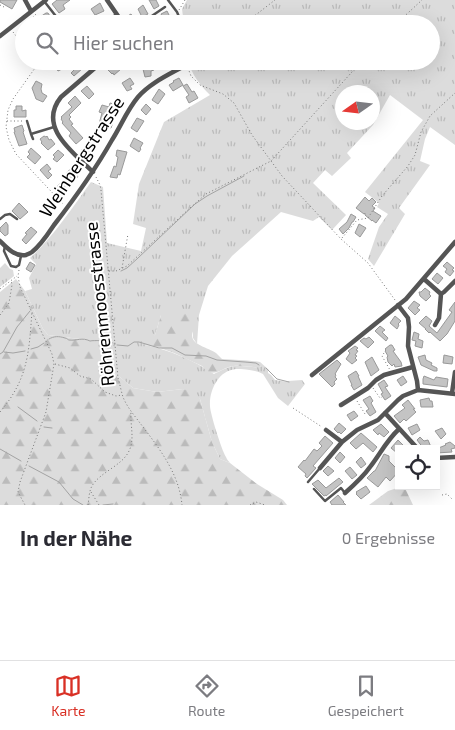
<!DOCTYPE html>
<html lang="de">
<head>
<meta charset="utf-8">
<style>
  :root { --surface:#fff; --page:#f2f2f3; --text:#2b2b33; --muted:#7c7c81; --line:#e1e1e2; --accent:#d93025 }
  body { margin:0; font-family:"Exo 2",sans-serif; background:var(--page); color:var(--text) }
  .controls { position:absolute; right:15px; bottom:15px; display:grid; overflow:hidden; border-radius:0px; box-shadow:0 5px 20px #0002 }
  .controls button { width:45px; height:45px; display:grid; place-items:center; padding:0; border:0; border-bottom:1px solid var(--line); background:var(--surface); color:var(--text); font:25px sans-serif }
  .compass { position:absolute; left:335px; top:85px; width:45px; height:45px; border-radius:50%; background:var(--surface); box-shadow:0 5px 20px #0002; rotate:256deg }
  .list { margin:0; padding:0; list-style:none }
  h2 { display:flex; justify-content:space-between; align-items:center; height:65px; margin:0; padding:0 20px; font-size:21px }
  h2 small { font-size:16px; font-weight:400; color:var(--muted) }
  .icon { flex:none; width:28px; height:28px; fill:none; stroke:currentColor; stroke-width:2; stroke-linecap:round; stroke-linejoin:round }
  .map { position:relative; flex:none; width:455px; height:505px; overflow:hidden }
  .search { position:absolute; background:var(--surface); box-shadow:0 5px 20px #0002; left:15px; right:15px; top:15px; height:55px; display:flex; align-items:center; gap:12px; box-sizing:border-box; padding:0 18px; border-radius:28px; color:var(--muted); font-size:19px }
  .sheet { height:155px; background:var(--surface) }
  nav { display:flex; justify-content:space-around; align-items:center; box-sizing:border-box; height:70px; border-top:1px solid var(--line); background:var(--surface); font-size:14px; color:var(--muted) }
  nav a { display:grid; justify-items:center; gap:2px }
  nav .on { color:var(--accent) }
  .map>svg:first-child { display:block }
</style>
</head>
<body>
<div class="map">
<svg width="455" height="505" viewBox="0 0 455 505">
  <defs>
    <pattern id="grass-tufts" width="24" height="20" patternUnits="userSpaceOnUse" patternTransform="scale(1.25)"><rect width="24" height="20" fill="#dcdcdc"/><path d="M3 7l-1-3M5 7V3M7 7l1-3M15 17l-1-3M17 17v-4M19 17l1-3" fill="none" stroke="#bbb"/></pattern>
    <pattern id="forest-firs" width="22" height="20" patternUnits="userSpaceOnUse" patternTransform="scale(1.25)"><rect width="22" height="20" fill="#dcdcdc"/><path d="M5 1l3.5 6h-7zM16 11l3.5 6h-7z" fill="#bbb"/></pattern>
  </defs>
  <rect width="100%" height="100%" fill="#fff"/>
  <path fill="url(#grass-tufts)" fill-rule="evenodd" d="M187,0H455V145L430,127L425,139L420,161L430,165L399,208L405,214L374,266L368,259L379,227L388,214L377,207L379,203L365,192L423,120L390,95L373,125L347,153L351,158L332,176L325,170L313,183L346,215L332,230L319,217L313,221L281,212L232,256L208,286L199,315L197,344L193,338V330L161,315L155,335L145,345C170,350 193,360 214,374C220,371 227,367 234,366C242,365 256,369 262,366L260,362L269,370H268V373L271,375L275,380L288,382V381L302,380L305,384L288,406L278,398L263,374C255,370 245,369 236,369C219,370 209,390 210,406C210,413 222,451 226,457C227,460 229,461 230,463L220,459L212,442L200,399L183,389L157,392L133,388L108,367V352L103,342L48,335L43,329L25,291L32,289L29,278L36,264L30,258C54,236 72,208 91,182L103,187L107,243L141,251L146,228L133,224L139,184L164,122L210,95C200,85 192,75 188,61H431V24H184L182,9ZM342,92H372V122H342Z
    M5,263L10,269L13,270L14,276L0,287V268Z"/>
  <path fill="url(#forest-firs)" d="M16,279L25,291L43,329L48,335L103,342L108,352V367L133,388L157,392L183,389L196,393L200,399L212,442L220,459L230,463L257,484L283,500L287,505H0V292Z
    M181,311L188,313C191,317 195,321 196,326C183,344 206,346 216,353C218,355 220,357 222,359C235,360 247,360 260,362L263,366C256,369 242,365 234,366C222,367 220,375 207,372L202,366L174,353L160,348L145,345L142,342L141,339L155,335L161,315L171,312Z
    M403,486H404L413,505H369L388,491Z"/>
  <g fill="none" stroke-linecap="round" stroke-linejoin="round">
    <path stroke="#a3a3a3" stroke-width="1" d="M121,271L127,268L138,258L195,204L207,196L244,176
      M49,339C54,336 59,336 65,338C67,338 68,340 69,340C77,341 82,337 90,341C94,340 109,341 113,343
      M117,345L128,346L134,342H139L159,348H172L185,355L206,356L217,360L245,362L256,363L259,365
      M31,349L38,347L44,343
      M4,352L13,353L25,351
      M0,354L3,352L17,327L30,311
      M266,368L277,379L289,382
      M18,407L37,421
      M44,427L52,428
      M0,449L21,461
      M29,466L59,482L73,499L83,505
      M103,505L113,504"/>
  </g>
  <path fill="#c4c4c4" stroke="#999" d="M0,0H17L12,9L0,2Z
    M57,0H70L63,5L65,9L59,13L52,4Z
    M149,0H156L159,6L154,9Z
    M100,3L104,11L95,15L91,9Z
    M143,5L148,14L142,17L138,9Z
    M167,11L171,19L164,24H148L162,16L161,14Z
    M46,13H48L50,16L49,19L47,20L49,24H40L37,19Z
    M131,14L136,22L130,24L126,17Z
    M79,16L82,21L78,24H69L68,21Z
    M52,61H66L60,64L62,69L58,71Z
    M71,61H76L83,68L74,76L71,73L76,68Z
    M114,61L121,69L114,75L113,73L112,74L106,68Z
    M153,66L154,70L151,71V76L145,77L143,69Z
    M130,78L134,84L130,86L132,89L127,91L122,83Z
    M179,78L183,85L173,91L169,85L174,82L173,81Z
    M36,81L42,84L41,89L42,93L47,96L43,102L36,99L32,88Z
    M187,84L192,92L194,91L198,98L189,103L186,97L189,95L183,86Z
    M87,86L94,94L89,99L81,91Z
    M159,89L165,94L158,104L152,100Z
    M75,96L81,103L69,115L71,117L69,119L73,124L71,125L83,138L76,144L69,136L71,133L62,123L63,122L61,119L62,118L61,117L72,107L68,103Z
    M110,103L117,105L116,110L117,111L111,128L99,124L102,113L99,112L102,105L109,107Z
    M146,104L151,109L146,115L141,110Z
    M16,106H22V111L26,110V117H14V110H16Z
    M137,118L144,121L137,132L131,128Z
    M22,125L24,131L23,132L27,144L19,146L14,132H15L14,128Z
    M44,136L46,137L47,136L49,140L51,139L55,144L48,150L41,143L42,142L40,139Z
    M134,138L143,143L140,148L141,149L139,152L130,146Z
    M90,143L94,147L91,150L93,152L88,156L81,150Z
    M31,148L41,157L35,164L27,157L30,154L28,152Z
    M58,150L64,155L57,162L53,159L55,157L53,155Z
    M117,150L127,152L120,175L118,174L117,178L110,177L114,166L116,167L118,157L116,156Z
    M47,164L51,169L48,171L52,175L48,179L40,170Z
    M74,166L78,171L75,173L78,177L73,181L66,173Z
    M61,182L66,188L61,193L56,188Z
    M365,197L369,201L372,198L376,202L372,206L375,208L373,211L381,216L376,223L372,220V221L365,215V213L364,214L356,208Z
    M19,203L28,212L20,219L12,211Z
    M351,214L356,217L353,222H352L349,228L343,234L339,229L347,222Z
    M6,222L8,225V234L5,236L0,231V228Z
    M359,224L366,228L360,237L355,233Z
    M31,227L37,232L26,244L22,240L27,234L25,233Z
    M30,262L35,265L31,272L26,269Z
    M447,262L454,268L452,270L454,271L450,276L445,272L447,269L443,266Z
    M437,273L443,278L438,284L432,279Z
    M425,288L430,292L429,294L431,296L426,301L420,296L419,292H421Z
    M414,301L420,305L417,308L420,310L415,315L408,308Z
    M455,302V321L447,334L440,341L430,332L429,333L425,329H426L419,323L426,316L432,321L429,326L437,333L452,312L449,310Z
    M395,316L401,321L398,324L399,325L397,329L390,323Z
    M380,326L385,330L382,332L388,338L386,341L375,331Z
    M414,332L419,334L418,339L423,341L422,348L415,346L416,341L412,340Z
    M369,337L374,342L368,348L360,341L364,338L366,339Z
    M390,345H392L395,350L393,351L401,362L402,366L395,367L394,364L392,366L388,362L387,357L388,356L385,351L386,350L385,349Z
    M355,346L358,348L356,350L358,351L355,355L357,356L355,358L357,360L352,364L346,359L350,353L348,351Z
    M425,355L426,360L432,363L431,365L437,368V371H434L421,365L418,357Z
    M444,355L453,357L452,364L443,363Z
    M372,357L379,370L371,376L365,362Z
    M337,360L341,364L335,374L336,375L335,377L337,379L334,382L335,384L332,387L319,374Z
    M356,371L359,376H358L362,385L354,390L351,385H352L348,376Z
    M403,376L407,382L401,386L397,380Z
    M424,376L434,380L436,377L448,379L447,387L423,384V379Z
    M384,380L388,386L385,387L391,396L385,400L381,394L383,393L378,384Z
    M370,396L373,401L371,403L376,412L370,416L366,411L369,409L363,400Z
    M429,398L430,401H432L433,407H421L420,400Z
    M408,400L415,409H413L416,412L406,421L404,419L400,423L394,416L405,408L402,405Z
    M354,411L358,416L351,421L347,415Z
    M339,423L346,429L341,434L339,432L338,433L334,429Z
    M381,424L389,432L384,437L379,433L378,435L373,430Z
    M417,424L420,430L412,435L408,428Z
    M442,428L446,434L441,439L435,431Z
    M361,433L377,447L373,452L363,443L356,449L350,443Z
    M325,436L333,443L313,466L316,468L307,478L305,476L306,474L298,467L304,460L305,461L314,449L317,451L322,446L319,443Z
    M420,437L424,441L428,440L431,447L428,449H424L417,440Z
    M398,440L403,445L399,449L397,453L391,448Z
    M450,442L455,446V448L451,449L452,452L436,453V449L446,445L445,444Z
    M340,452L345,457L340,463L335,458Z
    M384,454L389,456V461L399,471L390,481L386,477L378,487L367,478L374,471H375Z
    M361,457L366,464L361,468L356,462Z
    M328,466L334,471L328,476L323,471Z
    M350,467L357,475L352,479L345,471Z
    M339,478L343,482L326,496V495L324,496L312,484L318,480L326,488Z
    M366,486L370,492L361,499L356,494L357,493L356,492Z
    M338,495L344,502H343L346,505H332L330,502Z"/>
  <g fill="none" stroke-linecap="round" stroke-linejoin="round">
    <path stroke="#777" stroke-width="1" stroke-dasharray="1 2.5" stroke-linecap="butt" d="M0,5L4,7
      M179,10L185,0
      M36,14L33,17L38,24
      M244,24L275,0
      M396,24L422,0
      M13,32L17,37L24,42
      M40,61L13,99L8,110L6,127L9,140L16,154L63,204
      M188,68L191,76L200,85L223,94L234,103L252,135L282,176L341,239L368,263L395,300
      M7,121H23
      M96,177L100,185L101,190L118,378C120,384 121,391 123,397C127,407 134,415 140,423C159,448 179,473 182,505
      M342,238L357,220L368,218L382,196L408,166L415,155L421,132L430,116L455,93
      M122,268L128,234
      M19,270L18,276L20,287L52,354L54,364L46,412L20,482L18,492L25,505
      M109,271H116L127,266L190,208L206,194L271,161L362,61
      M0,289L17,276
      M0,315L9,303L12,285L11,280
      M384,353L382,356L390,370
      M55,364L70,368L80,376L91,379L105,392L116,396L122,395
      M373,388L380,398L382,397
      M357,401L365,414L366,413
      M293,408L322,427
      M0,412C28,379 29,353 32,311
      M91,492L99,505
      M442,495L447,494L452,499
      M88,505C89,499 89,491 92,486C100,472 122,466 129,451C135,439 130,425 131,412
      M250,505L256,502L265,505"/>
    <path stroke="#555" stroke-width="2.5" d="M168,0L177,12L182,24
      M44,1L62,24
      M100,24L117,14
      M140,24L165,7
      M27,121L31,134L54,127
      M31,134L33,139
      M0,219L5,215L10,214L17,219
      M5,246L4,251L11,266L16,267L19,265L21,256
      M308,482L320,468
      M314,489L325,501L341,488L345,493"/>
    <path stroke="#555" stroke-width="4.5" d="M25,0L31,11
      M107,0L118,16L121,24
      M0,36L46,0
      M93,172C73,152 37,127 61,97L103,61
      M0,241C7,248 15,257 26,255C28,254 31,253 32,252C41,245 48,234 54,225C75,198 95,170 112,140C121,126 127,110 138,97C152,81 173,73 191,62
      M424,279L441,294L439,318L435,325
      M441,294L444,292L455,281
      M398,305L408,318L409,327L408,346L417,381L418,390
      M312,375L406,299L455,242
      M452,393L455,372
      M341,405L368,388L376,380L384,375L413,367
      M385,413L418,449
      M326,430L342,442
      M436,458L455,457
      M320,468L342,442L357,430L378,420L398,400L403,396L418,390L455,394
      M345,493C354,485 363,477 370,467C380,454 387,440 399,429"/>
  </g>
  <g text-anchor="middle" stroke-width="4" stroke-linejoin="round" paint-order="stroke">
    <g font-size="18" fill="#000" stroke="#fff">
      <text transform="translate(82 157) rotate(-57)" y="6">Weinbergstrasse</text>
      <text transform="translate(100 304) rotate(-96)" y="6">Röhrenmoosstrasse</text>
    </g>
  </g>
</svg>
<div class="controls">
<button><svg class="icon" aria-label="locate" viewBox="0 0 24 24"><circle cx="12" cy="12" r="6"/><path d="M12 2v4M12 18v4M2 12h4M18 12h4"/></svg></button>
</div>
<svg class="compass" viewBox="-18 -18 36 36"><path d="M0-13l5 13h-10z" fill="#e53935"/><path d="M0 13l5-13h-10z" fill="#7c7c81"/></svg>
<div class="search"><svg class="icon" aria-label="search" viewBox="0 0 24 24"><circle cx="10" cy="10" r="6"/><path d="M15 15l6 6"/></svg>Hier suchen</div>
</div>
<section class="sheet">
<h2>In der Nähe<small>0 Ergebnisse</small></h2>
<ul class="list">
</ul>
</section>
<nav>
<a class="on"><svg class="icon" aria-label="map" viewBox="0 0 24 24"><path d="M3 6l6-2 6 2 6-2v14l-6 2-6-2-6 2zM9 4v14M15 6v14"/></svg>Karte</a>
<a><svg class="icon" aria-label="directions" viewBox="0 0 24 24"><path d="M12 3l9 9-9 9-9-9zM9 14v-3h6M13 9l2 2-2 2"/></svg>Route</a>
<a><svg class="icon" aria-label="saved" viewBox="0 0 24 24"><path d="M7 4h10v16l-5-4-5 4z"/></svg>Gespeichert</a>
</nav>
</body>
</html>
